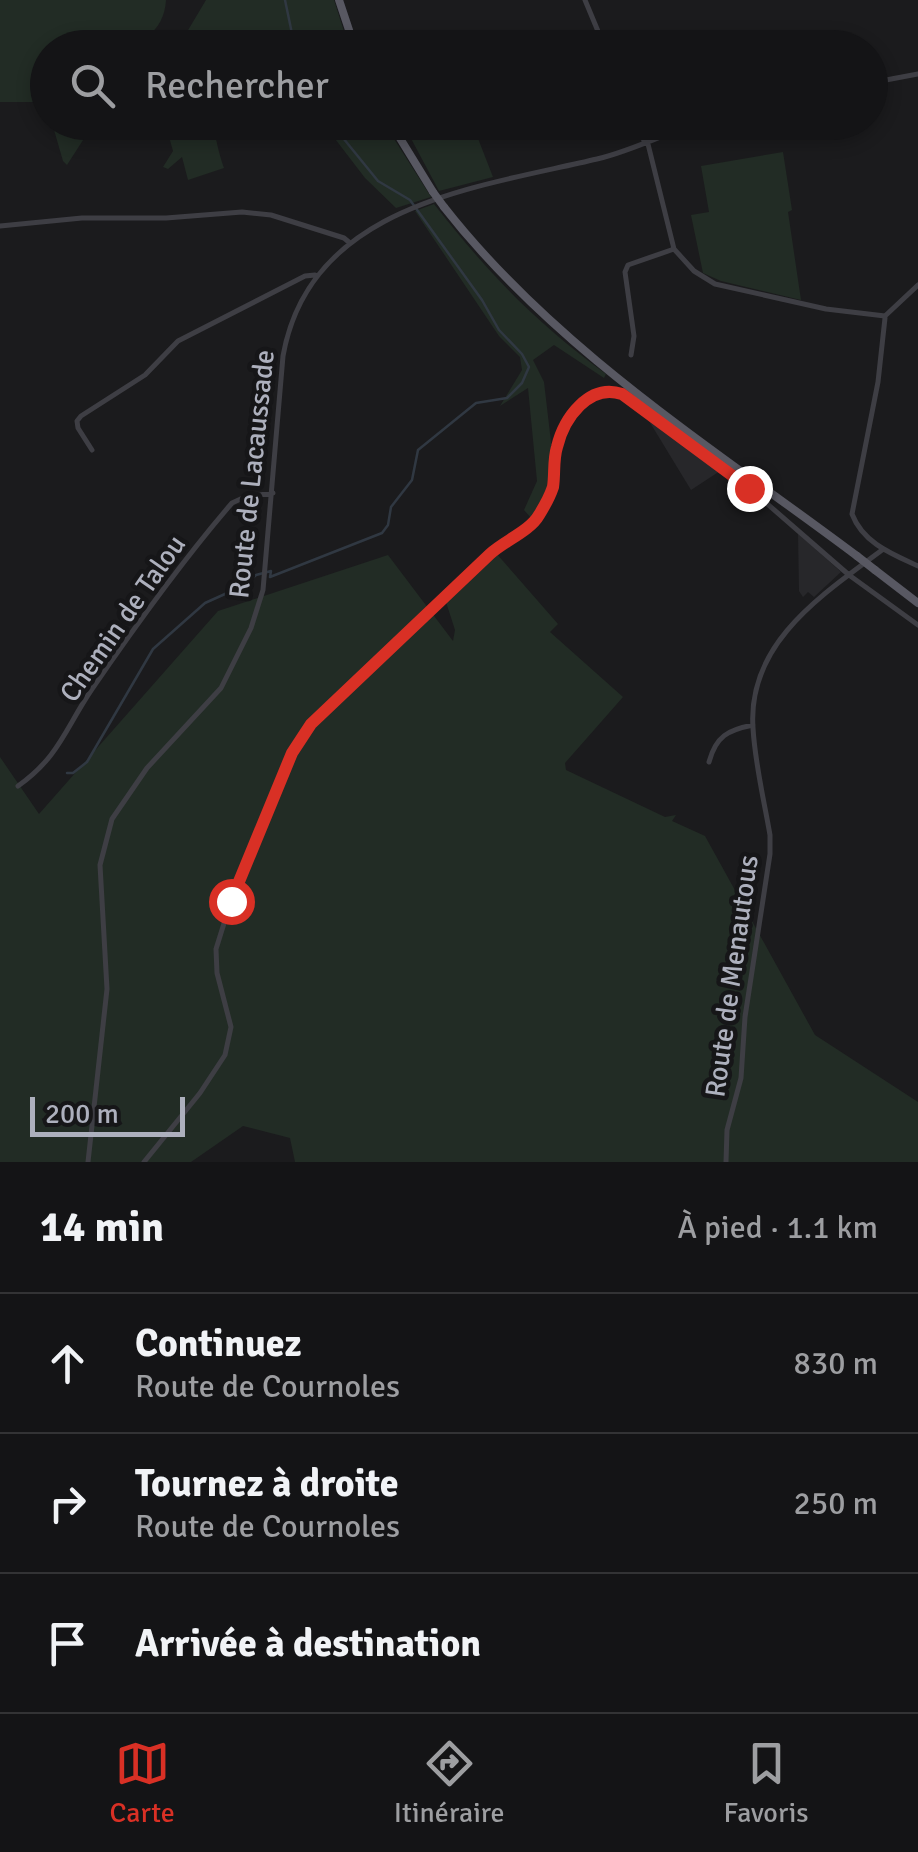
<!DOCTYPE html>
<html lang="fr">
<head>
<meta charset="utf-8">
<style>
  :root { --surface:#141416; --page:#1d1d1f; --text:#f1f3f6; --muted:#9d9ea1; --line:#333335; --accent:#d93025 }
  body { margin:0; font-family:Signika,sans-serif; background:var(--page); color:var(--text) }
  .scale { position:absolute; left:30px; bottom:25px; width:155px; box-sizing:border-box; padding-left:10px; border:5px solid #adb0bd; border-top:0; font-size:28px; line-height:35px; white-space:nowrap; color:#adb0bd; -webkit-text-stroke:8px #161618; paint-order:stroke }
  .stop { position:absolute; width:30px; height:30px; margin:-22px; border:8px solid #d93025; border-radius:50%; background:#fff }
  .stop.end { background:#d93025; border-color:#fff; box-shadow:0 2px 10px #0008 }
  .list { margin:0; padding:0; list-style:none }
  h2 { display:flex; justify-content:space-between; align-items:center; height:130px; margin:0; padding:0 40px; font-size:42px }
  h2 small { font-size:32px; font-weight:400; color:var(--muted) }
  .list li { display:grid; grid-template-columns:65px 1fr auto; gap:30px; align-items:center; box-sizing:border-box; height:140px; padding:0 40px; border-top:2px solid var(--line) }
  .list b { display:block; font-size:38px; white-space:nowrap }
  .list p { margin:0; font-size:32px; white-space:nowrap; color:var(--muted) }
  .list em { font-size:32px; font-style:normal; color:var(--muted) }
  .icon { flex:none; width:55px; height:55px; fill:none; stroke:currentColor; stroke-width:2; stroke-linecap:round; stroke-linejoin:round }
  .map { position:relative; flex:none; width:918px; height:1162px; overflow:hidden }
  .search { position:absolute; background:var(--surface); box-shadow:0 5px 15px #0003; left:30px; right:30px; top:30px; height:110px; display:flex; align-items:center; gap:25px; box-sizing:border-box; padding:0 35px; border-radius:55px; color:var(--muted); font-size:38px }
  .sheet { height:550px; background:var(--surface) }
  nav { display:flex; justify-content:space-around; align-items:center; box-sizing:border-box; height:140px; border-top:2px solid var(--line); background:var(--surface); font-size:28px; color:var(--muted) }
  nav a { display:grid; justify-items:center; gap:5px }
  nav .on { color:var(--accent) }
  .map>svg:first-child { display:block }
</style>
</head>
<body>
<div class="map">
<svg width="918" height="1162" viewBox="0 0 918 1162">
  <rect width="100%" height="100%" fill="#1b1b1d"/>
  <path fill="#27272a" d="M646,416L720,471L691,490Z
    M798,533L841,572L814,597L808,592L803,597L799,591Z"/>
  <path fill="#222c25" d="M0,0H166C164,34 137,48 107,47L103,40L83,45V47L48,48L47,105L46,102H0Z
    M206,0H334L349,47H178Z
    M52,123H94L67,165L63,161Z
    M165,123H212C216,136 218,152 224,168L188,180L182,157L168,169L163,167L173,151Z
    M327,123H384L431,197L396,208L365,178L329,131Z
    M443,123H472L493,177L439,191L407,131Z
    M783,152L792,210L788,212L801,300L721,281L703,273L691,215L709,212L701,166Z
    M434,204C489,274 534,321 606,374L604,378L554,345L533,360L544,382L553,459L549,490L532,519L524,510L537,481L528,388L500,406L522,370L520,357L499,336L415,211Z
    M496,553L558,624L550,632L623,697L565,763L566,770L665,817L676,815L672,821L705,836L815,1035L918,1102V1162H295L290,1138L243,1126L191,1162H0V757L39,814L218,611L388,555L453,641L455,630L446,602Z"/>
  <g fill="none" stroke-linecap="round" stroke-linejoin="round">
    <path stroke="#303842" stroke-width="2.5" d="M285,0L295,48
      M67,773H73L87,762L153,649L205,603L245,585L256,575L271,571L270,577L382,533L388,525L391,507L412,480L418,450L476,403L507,398L522,383L529,367L522,354L499,330L482,300L410,200L378,181L339,133L335,122"/>
    <path stroke="#3e3e44" stroke-width="5" d="M585,0L605,48
      M870,83L918,74
      M637,122L644,141
      M647,140L674,249L694,271L715,284L826,309L885,316L918,285
      M0,226L82,218H166L242,212L271,215L344,238L350,243
      M885,318L878,382L852,514C863,543 892,554 918,566
      M631,355L634,336L625,272L628,265L674,249
      M92,450L78,428L77,421L81,416L145,375L178,341L305,276L315,275
      M709,762C716,736 728,730 753,725
      M18,786C59,757 65,729 92,689C136,625 181,562 232,503L245,497L273,493
      M88,1162L107,989L100,865L112,819L147,768L221,688L251,628L263,590L283,356C310,205 474,188 597,159C631,151 665,134 698,122
      M144,1162L200,1093L225,1055L231,1027L217,973L216,949L231,901L300,739L333,702L490,554C505,541 530,532 539,515C544,507 550,496 552,486C555,474 553,460 557,447C564,418 589,383 622,395L749,488L849,575L918,625
      M726,1162L727,1130L741,1078L745,1017L770,854V835C764,800 755,764 753,728C747,643 822,595 882,550"/>
    <path stroke="#585862" stroke-width="8" d="M339,0L355,48
      M390,122L433,192
      M444,207C556,350 713,448 857,556
      M875,570L918,603"/>
    <path stroke="#585862" stroke-width="8" d="M433,192L444,207
      M857,556L875,570"/>
  </g>
  <g fill="none" stroke-linecap="round" stroke-linejoin="round">
    <path stroke="#d93025" stroke-width="12" d="M231,901L292,753L311,724L490,554C504,541 530,531 539,515C544,507 550,496 553,487C555,474 553,460 557,447C564,418 589,383 622,394L749,488"/>
  </g>
  <g text-anchor="middle" stroke-width="9" stroke-linejoin="round" paint-order="stroke">
    <g font-size="28" fill="#adb0bd" stroke="#161618">
      <text transform="translate(251 474) rotate(-84)" y="10">Route de Lacaussade</text>
      <text transform="translate(122 618) rotate(-55)" y="10">Chemin de Talou</text>
      <text transform="translate(731 976) rotate(-82)" y="10">Route de Menautous</text>
    </g>
  </g>
</svg>
<div class="scale">200 m</div>
<div class="stop" style="left:231px;top:901px"></div>
<div class="stop end" style="left:749px;top:488px"></div>
<div class="search"><svg class="icon" aria-label="search" viewBox="0 0 24 24"><circle cx="10" cy="10" r="6"/><path d="M15 15l6 6"/></svg>Rechercher</div>
</div>
<section class="sheet">
<h2>14 min<small>À pied · 1.1 km</small></h2>
<ul class="list">
<li><svg class="icon" aria-label="ahead" viewBox="0 0 24 24"><path d="M12 20V5M6 11l6-6 6 6"/></svg><div><b>Continuez</b><p>Route de Cournoles</p></div><em>830 m</em></li>
<li><svg class="icon" aria-label="right" viewBox="0 0 24 24"><path d="M7 20v-9h11M14 6l5 5-5 5"/></svg><div><b>Tournez à droite</b><p>Route de Cournoles</p></div><em>250 m</em></li>
<li><svg class="icon" aria-label="arrive" viewBox="0 0 24 24"><path d="M6 21V4h12l-3 4 3 4H6"/></svg><div><b>Arrivée à destination</b></div></li>
</ul>
</section>
<nav>
<a class="on"><svg class="icon" aria-label="map" viewBox="0 0 24 24"><path d="M3 6l6-2 6 2 6-2v14l-6 2-6-2-6 2zM9 4v14M15 6v14"/></svg>Carte</a>
<a><svg class="icon" aria-label="directions" viewBox="0 0 24 24"><path d="M12 3l9 9-9 9-9-9zM9 14v-3h6M13 9l2 2-2 2"/></svg>Itinéraire</a>
<a><svg class="icon" aria-label="saved" viewBox="0 0 24 24"><path d="M7 4h10v16l-5-4-5 4z"/></svg>Favoris</a>
</nav>
</body>
</html>
